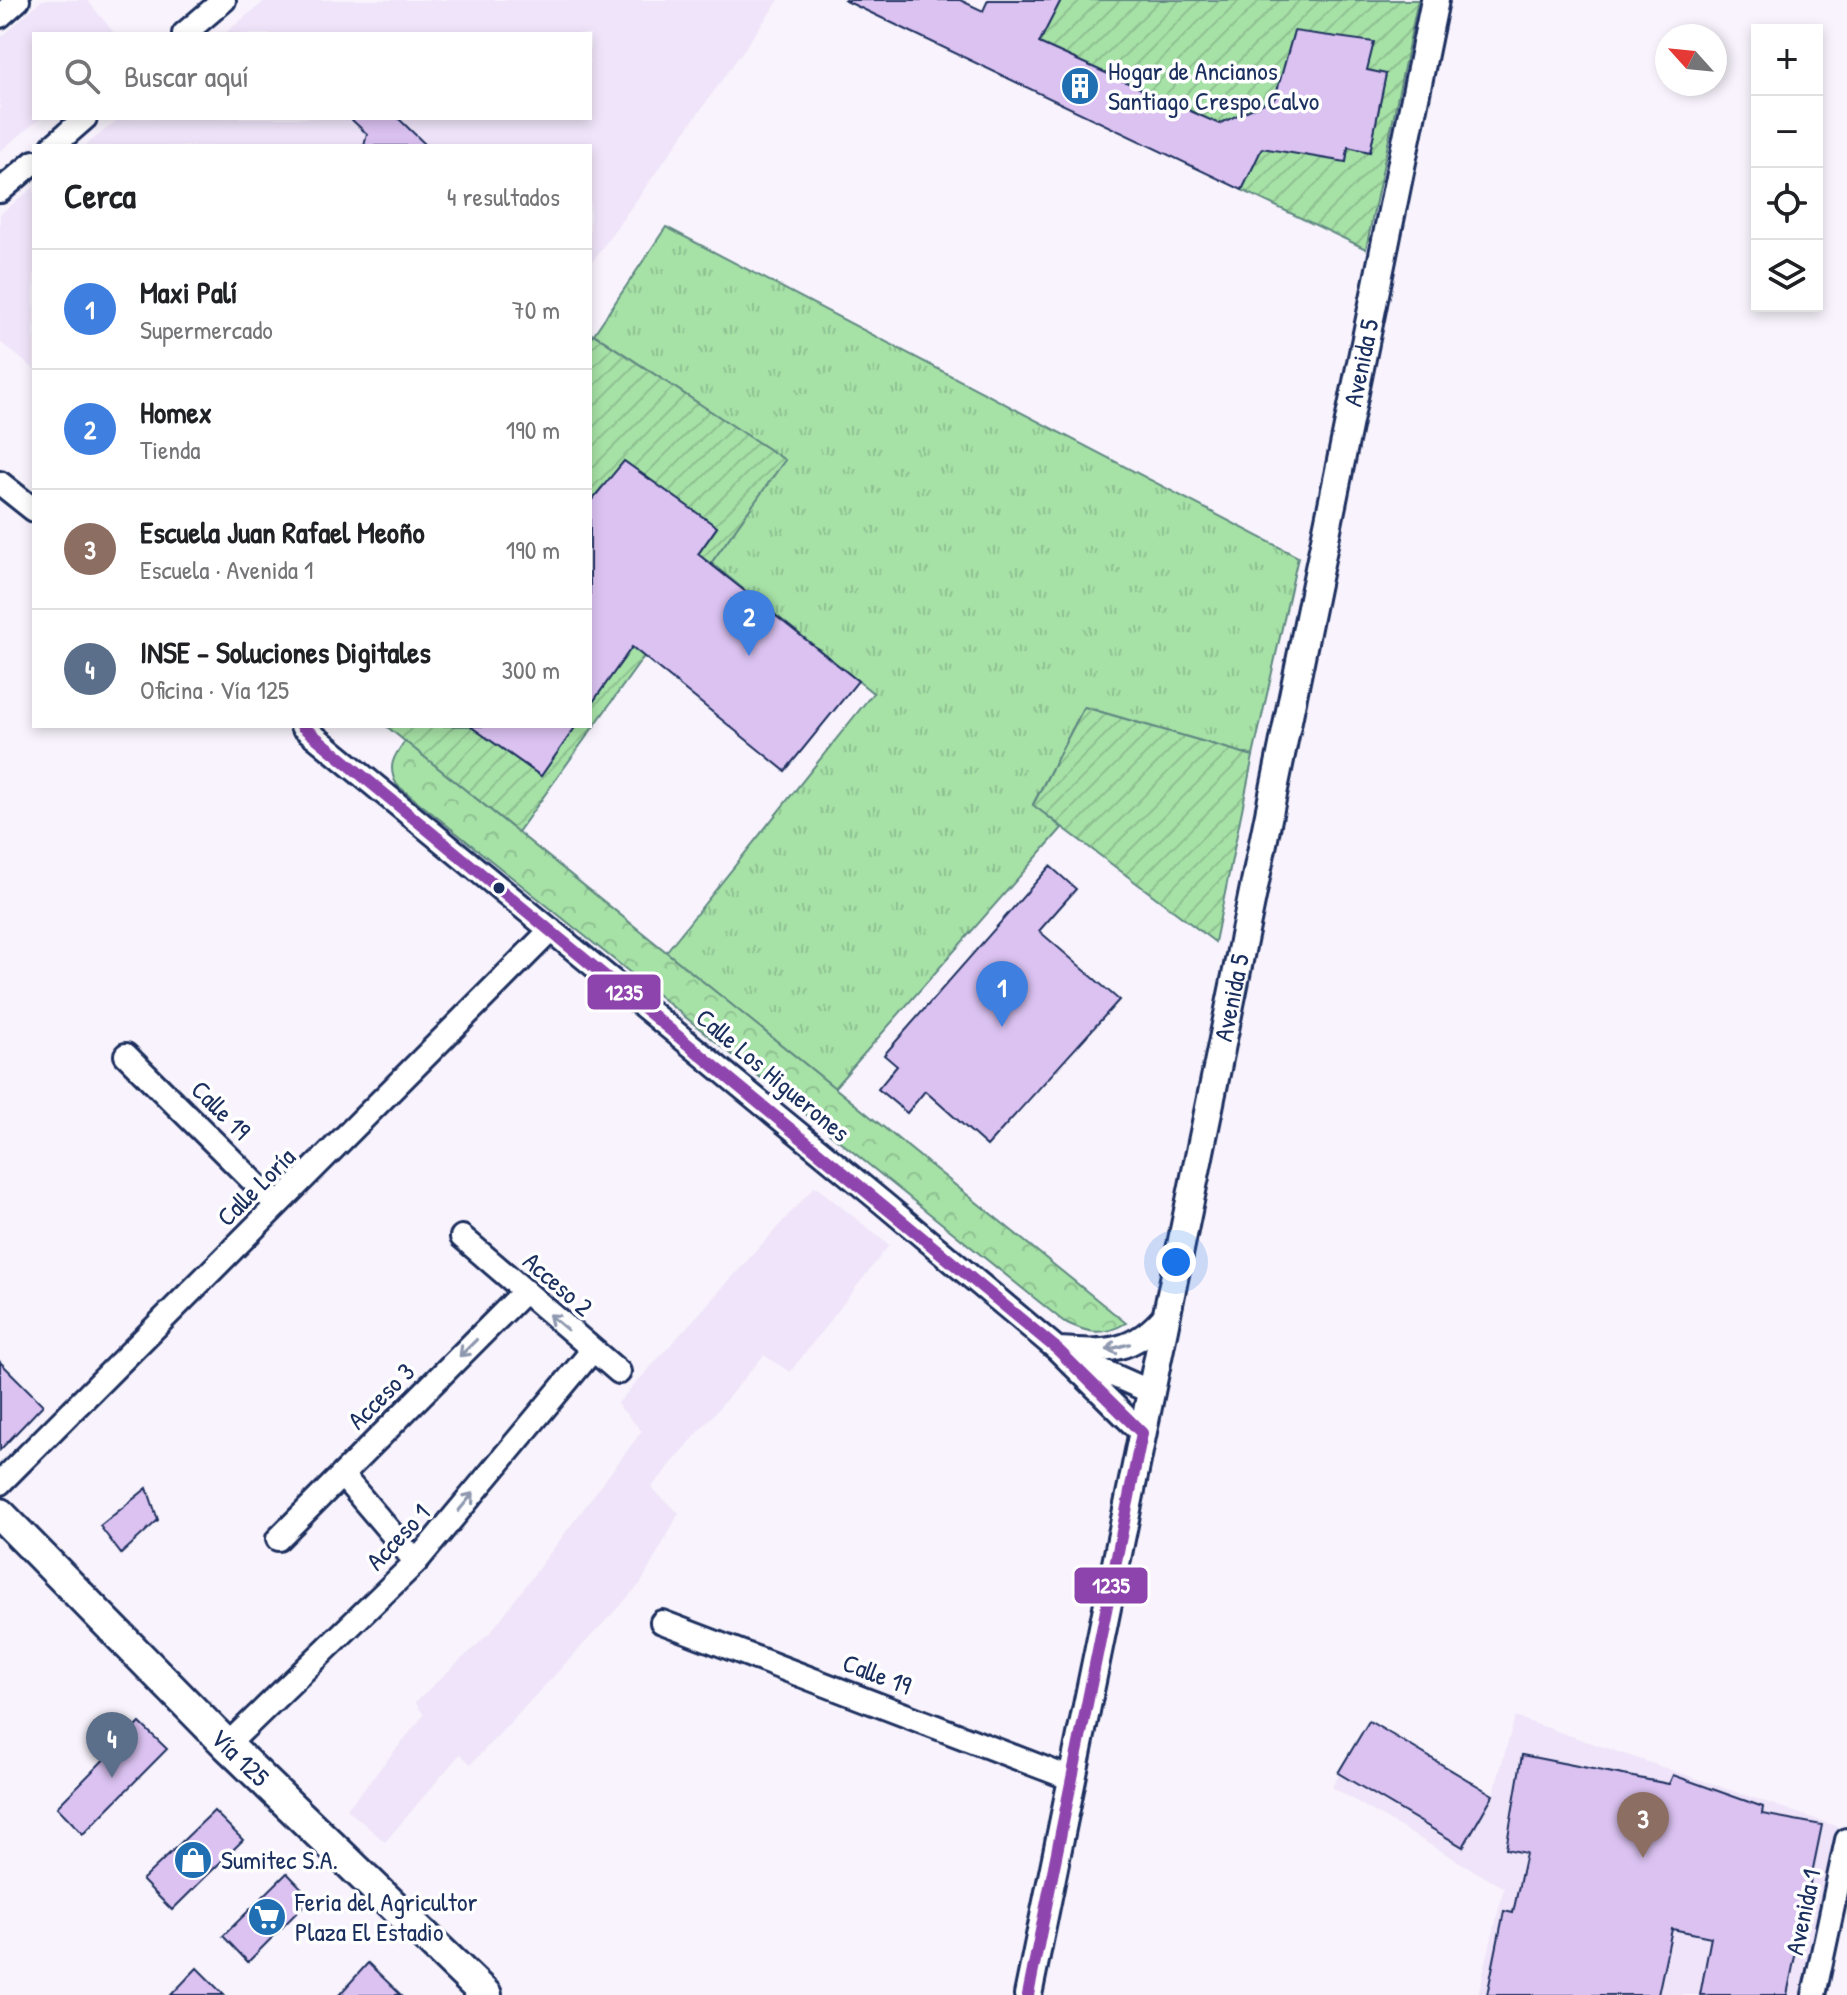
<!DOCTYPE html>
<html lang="es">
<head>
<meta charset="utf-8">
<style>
  :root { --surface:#fff; --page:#f2f2f2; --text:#202124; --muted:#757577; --line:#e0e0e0; --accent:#db2777 }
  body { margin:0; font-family:"Patrick Hand",sans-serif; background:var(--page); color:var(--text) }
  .controls { position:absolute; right:24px; top:24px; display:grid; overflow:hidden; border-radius:0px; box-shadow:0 4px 12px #0003 }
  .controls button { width:72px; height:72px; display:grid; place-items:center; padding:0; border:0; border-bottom:2px solid var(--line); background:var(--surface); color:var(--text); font:40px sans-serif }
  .compass { position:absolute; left:1655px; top:24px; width:72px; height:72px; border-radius:50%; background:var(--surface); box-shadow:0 4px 12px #0003; rotate:297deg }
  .you { position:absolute; left:1176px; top:1262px; width:28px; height:28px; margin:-20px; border:6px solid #fff; border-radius:50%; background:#1a73e8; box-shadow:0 0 0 12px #1a73e833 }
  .badge { display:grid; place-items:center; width:52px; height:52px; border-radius:50%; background:var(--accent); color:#fff; font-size:26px; font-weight:700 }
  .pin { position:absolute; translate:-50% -66px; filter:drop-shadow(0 2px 4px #0008) }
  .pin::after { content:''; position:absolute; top:42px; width:28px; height:24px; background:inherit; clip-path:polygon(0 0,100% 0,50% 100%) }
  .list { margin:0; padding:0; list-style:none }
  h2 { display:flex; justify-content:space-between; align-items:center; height:104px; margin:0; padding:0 32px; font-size:34px }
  h2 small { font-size:26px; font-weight:400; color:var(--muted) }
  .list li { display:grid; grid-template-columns:52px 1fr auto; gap:24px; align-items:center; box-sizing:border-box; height:120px; padding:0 32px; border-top:2px solid var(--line) }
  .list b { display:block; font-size:30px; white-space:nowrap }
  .list p { margin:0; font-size:26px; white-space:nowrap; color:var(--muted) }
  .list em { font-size:26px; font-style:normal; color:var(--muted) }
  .icon { flex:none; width:44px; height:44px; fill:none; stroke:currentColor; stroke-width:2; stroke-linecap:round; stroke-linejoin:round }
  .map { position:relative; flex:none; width:1847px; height:1995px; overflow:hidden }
  .search { position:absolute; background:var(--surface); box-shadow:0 4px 12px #0003; left:32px; top:32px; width:560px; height:88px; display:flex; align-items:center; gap:20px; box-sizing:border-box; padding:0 28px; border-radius:0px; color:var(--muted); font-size:30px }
  .panel { position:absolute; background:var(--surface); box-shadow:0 4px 12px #0003; left:32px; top:144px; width:560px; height:584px; border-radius:0px }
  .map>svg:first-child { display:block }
</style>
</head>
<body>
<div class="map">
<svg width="1847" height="1995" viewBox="0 0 1847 1995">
  <defs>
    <pattern id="grass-tufts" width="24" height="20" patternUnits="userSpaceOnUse" patternTransform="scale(2)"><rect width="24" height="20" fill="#a6e1a6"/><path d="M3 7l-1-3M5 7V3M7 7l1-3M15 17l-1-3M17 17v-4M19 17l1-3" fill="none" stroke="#8ec191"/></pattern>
    <pattern id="park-crowns" width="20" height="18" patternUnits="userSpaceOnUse" patternTransform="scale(2)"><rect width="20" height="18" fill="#a6e1a6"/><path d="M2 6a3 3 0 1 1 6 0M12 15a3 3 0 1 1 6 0" fill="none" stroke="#8ec191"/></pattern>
    <pattern id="garden-furrows" width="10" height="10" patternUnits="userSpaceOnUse" patternTransform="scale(2)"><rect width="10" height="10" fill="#a6e1a6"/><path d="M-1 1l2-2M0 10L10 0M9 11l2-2" fill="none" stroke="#8ec191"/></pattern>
  </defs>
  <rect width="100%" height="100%" fill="#f8f3fc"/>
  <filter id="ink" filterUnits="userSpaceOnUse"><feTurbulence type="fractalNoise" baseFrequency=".0125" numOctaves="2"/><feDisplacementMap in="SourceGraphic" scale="16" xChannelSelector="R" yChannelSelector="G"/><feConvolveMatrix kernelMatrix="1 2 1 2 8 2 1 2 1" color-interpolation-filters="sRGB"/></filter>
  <g filter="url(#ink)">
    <path fill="#efe4f9" d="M42,0H87L115,34H34V118H41L0,151V38Z
      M266,0H779L590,265V146H85L120,118H590V34H224Z
      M34,187V369L0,342V214Z
      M815,1186L889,1245L790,1372L764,1355L651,1488L679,1513L641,1583L471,1764L460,1754L385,1842L347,1809L424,1715L415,1702L490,1633L642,1431L617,1404Z
      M1515,1717L1839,1827L1804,1995H1478L1504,1888L1332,1787L1369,1721L1493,1795Z"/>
    <path fill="url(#grass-tufts)" stroke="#608882" stroke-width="2" d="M666,227L1298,557L1253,756L1084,707L1033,804L1062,828L834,1088L666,952L873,693L711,563L784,460L594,334Z"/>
    <path fill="url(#park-crowns)" stroke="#608882" stroke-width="2" d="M405,741L1126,1323C1102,1337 1087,1333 1063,1321L397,785C387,767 393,757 405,741Z"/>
    <path fill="url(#garden-furrows)" stroke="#608882" stroke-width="2" d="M1061,0H1418L1366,249L1242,190L1263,146L1346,161L1348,147L1370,152L1386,74L1367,70L1294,31L1275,99L1219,124L1039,43Z
      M593,334L785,460L518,832L386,726H470L541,776L576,726H590V706L717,528L624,461L612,477L646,518L602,487L590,502V339Z
      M1084,707L1253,756L1215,942L1033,805Z"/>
    <path fill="#dbc2f1" stroke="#1b2f5e" stroke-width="2" d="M844,0H960L983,11L988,0H1061L1039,43L1219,124L1275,98L1294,31L1374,42L1367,70L1386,74L1370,152L1348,147L1346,162L1262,148L1242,190Z
      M350,118H398L427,146H364L367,134Z
      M624,461L717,527L698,554L858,681L785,771L632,647L590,706V502Z
      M470,726H576L541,776Z
      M1050,866L1076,889L1039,931L1119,1000L987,1146L925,1091L907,1113L878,1089L897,1066L884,1055Z
      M0,1362L43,1405L0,1450Z
      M147,1488L158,1520L121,1554L100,1526Z
      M1369,1721L1493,1795L1463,1847L1338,1773Z
      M140,1723L167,1749L83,1834L57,1807Z
      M1522,1755L1669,1784L1673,1775L1763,1807L1762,1814L1822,1825L1787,1995H1700L1711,1937L1672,1929L1658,1995H1487L1504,1911L1513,1913L1526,1853L1506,1849Z
      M214,1811L243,1840L172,1910L142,1880Z
      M287,1873L311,1898L248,1962L223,1936Z
      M368,1963L401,1995H339Z
      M197,1968L224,1995H171Z"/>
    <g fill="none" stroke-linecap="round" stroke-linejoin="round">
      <g stroke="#1b2f5e" stroke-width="28">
        <path id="minor" d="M0,16L18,0
          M184,34L224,0
          M53,146L85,118
          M0,191L34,162
          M0,483L34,510
          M302,726L883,1203L1057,1349L1142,1433
          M126,1055L277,1205
          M462,1237L619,1372
          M1057,1349C1106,1352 1134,1354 1167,1313
          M1072,1357L1151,1392
          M342,1475L416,1562
          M0,1483L551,930
          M278,1539L523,1293
          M662,1622L1072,1779
          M227,1745L416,1562L592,1351
          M1814,1995L1847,1840"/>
      </g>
      <g stroke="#1b2f5e" stroke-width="32">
        <g id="tertiary">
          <path id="s1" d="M1028,1995L1435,0"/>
        </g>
      </g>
      <g stroke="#1b2f5e" stroke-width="36">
        <g id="secondary">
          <path id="s2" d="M0,1514L227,1745L486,1995"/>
        </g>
      </g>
      <use href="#minor" stroke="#fff" stroke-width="22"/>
      <use href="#tertiary" stroke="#fff" stroke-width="26"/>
      <use href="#secondary" stroke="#fff" stroke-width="30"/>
      <g stroke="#fff" stroke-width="18">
        <path id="bus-1" d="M302,726L1057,1349L1142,1433L1028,1995"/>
      </g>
      <use href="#bus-1" stroke="#8e44ad" stroke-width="12"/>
    </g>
    <defs><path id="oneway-shaft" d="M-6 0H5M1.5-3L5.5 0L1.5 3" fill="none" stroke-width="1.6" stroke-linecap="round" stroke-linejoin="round" transform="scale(2)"/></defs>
    <g stroke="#8d97ae">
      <use href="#oneway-shaft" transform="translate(558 1322) rotate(-140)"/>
      <use href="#oneway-shaft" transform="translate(1118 1347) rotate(165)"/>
      <use href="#oneway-shaft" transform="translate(468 1348) rotate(135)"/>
      <use href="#oneway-shaft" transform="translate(466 1502) rotate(-50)"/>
    </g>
  </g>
  <defs>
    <g id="building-disc" transform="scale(2)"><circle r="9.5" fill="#1f6fb2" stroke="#fff"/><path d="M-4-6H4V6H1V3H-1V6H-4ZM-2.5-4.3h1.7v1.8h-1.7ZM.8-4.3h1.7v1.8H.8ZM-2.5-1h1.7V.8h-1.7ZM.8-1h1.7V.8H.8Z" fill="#fff"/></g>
    <g id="shop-disc" transform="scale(2)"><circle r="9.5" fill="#1f6fb2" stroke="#fff"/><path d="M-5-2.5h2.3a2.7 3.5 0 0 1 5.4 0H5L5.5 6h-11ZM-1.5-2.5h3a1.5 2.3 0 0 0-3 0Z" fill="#fff"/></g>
    <g id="supermarket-disc" transform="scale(2)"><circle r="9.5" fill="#1f6fb2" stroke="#fff"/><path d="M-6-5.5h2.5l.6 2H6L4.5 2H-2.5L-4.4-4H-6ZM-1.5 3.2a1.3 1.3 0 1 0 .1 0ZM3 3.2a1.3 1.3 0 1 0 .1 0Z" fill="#fff"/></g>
  </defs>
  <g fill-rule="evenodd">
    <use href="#building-disc" x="1080" y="86"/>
    <use href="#shop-disc" x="193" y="1860"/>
    <use href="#supermarket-disc" x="267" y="1917"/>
  </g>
  <circle fill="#1b2f5e" stroke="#fff" stroke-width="3" cx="499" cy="888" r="7"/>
  <g text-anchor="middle" stroke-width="7" stroke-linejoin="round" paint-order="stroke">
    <g font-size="26" fill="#1b2f5e" stroke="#fff" text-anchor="start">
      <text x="1108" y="80">Hogar de Ancianos<tspan x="1108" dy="30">Santiago Crespo Calvo</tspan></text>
      <text x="221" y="1869">Sumitec S.A.</text>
      <text x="295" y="1911">Feria del Agricultor<tspan x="295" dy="30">Plaza El Estadio</tspan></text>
    </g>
    <g font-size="26" fill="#1b2f5e" stroke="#fff">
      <text dy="9" stroke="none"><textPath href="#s1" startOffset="1666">Avenida 5</textPath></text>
      <text dy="9" stroke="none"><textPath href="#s1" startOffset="1018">Avenida 5</textPath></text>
      <text transform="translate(773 1075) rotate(40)" y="9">Calle Los Higuerones</text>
      <text transform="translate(221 1110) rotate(45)" y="9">Calle 19</text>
      <text transform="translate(256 1187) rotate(-45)" y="9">Calle Loría</text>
      <text transform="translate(558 1284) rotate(41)" y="9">Acceso 2</text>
      <text transform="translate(381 1396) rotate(-45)" y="9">Acceso 3</text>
      <text transform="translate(398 1537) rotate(-47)" y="9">Acceso 1</text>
      <text transform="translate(877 1674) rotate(21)" y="9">Calle 19</text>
      <text dy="9" stroke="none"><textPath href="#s2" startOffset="342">Vía 125</textPath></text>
      <text transform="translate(1803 1912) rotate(-78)" y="9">Avenida 1</text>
    </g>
  </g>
  <g stroke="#fff" stroke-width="3">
    <rect x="586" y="973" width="76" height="38" rx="8" fill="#8e44ad"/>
    <rect x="1073" y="1566" width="76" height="39" rx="8" fill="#8e44ad"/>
  </g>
  <g font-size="22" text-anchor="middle" font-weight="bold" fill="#fff">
    <text x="624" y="1000">1235</text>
    <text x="1111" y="1593">1235</text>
  </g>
</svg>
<div class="controls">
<button>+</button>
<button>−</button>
<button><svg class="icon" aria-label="locate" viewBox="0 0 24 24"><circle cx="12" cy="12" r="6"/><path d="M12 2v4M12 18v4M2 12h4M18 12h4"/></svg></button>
<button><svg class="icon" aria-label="layers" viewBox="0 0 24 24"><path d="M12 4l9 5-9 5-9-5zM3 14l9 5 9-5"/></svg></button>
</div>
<svg class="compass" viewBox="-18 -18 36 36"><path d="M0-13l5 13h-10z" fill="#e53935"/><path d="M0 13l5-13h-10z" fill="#757577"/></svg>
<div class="you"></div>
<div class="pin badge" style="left:1002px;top:1027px;background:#3f7fe0">1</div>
<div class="pin badge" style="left:749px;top:656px;background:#3f7fe0">2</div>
<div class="pin badge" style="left:1643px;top:1858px;background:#8d6e63">3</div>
<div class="pin badge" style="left:112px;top:1778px;background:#5c6f8a">4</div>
<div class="search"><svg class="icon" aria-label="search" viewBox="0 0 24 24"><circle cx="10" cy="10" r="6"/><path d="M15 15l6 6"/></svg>Buscar aquí</div>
<section class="panel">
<h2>Cerca<small>4 resultados</small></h2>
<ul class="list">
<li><span class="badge" style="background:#3f7fe0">1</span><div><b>Maxi Palí</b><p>Supermercado</p></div><em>70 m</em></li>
<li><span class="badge" style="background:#3f7fe0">2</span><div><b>Homex</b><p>Tienda</p></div><em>190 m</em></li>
<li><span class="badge" style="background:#8d6e63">3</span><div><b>Escuela Juan Rafael Meoño</b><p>Escuela · Avenida 1</p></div><em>190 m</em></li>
<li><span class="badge" style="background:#5c6f8a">4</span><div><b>INSE - Soluciones Digitales</b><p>Oficina · Vía 125</p></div><em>300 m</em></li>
</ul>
</section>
</div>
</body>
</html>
